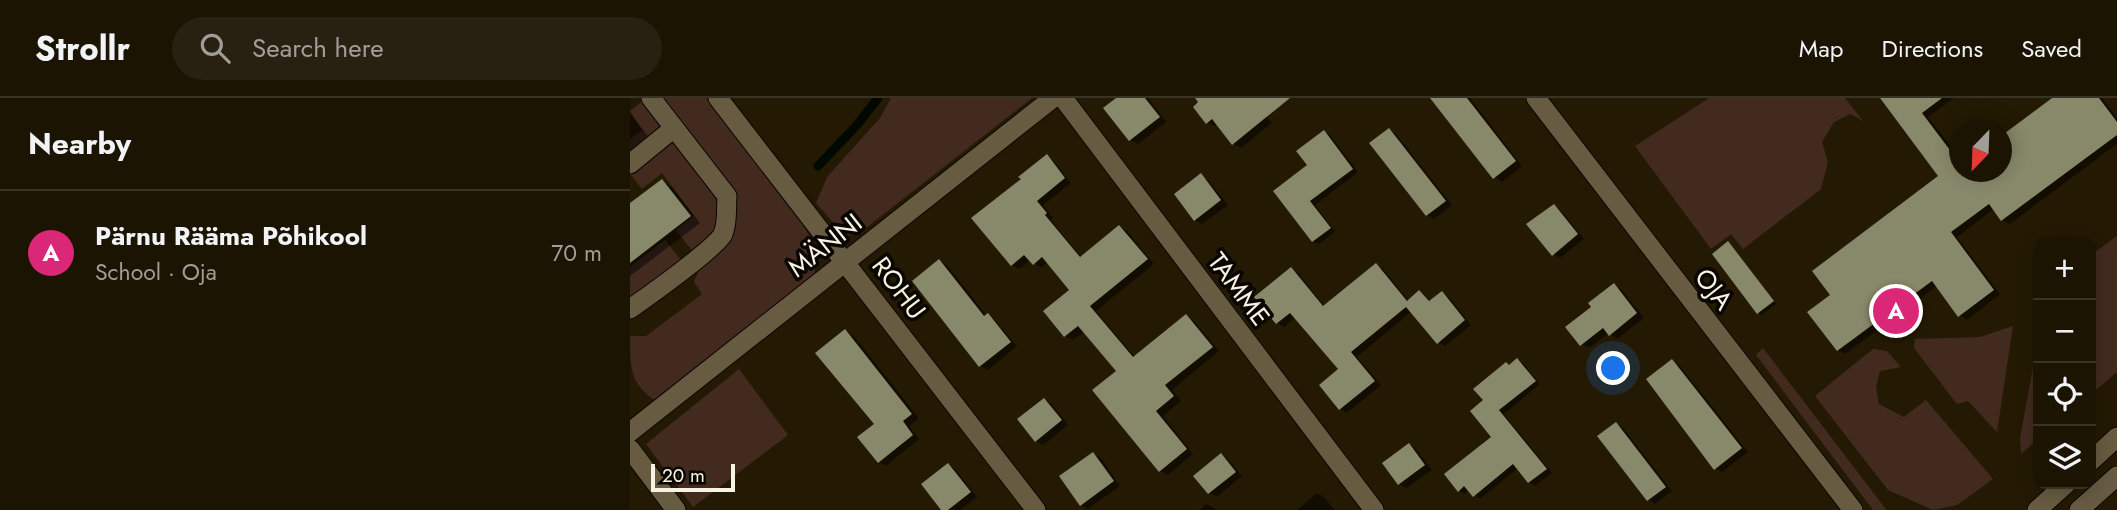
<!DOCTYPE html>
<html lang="en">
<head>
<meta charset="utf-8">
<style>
  :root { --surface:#1b1402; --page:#282111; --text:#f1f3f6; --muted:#a09e99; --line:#393324; --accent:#db2777 }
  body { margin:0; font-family:Jost,sans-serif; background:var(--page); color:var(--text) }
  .controls { position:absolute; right:21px; bottom:21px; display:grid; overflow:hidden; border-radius:14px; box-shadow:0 4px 18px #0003 }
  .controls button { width:63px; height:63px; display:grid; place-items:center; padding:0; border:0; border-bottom:2px solid var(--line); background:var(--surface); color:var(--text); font:35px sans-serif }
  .compass { position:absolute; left:1319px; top:21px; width:63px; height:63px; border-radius:50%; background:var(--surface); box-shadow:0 4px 18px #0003; rotate:203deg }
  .scale { position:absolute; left:21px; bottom:18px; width:84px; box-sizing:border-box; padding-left:7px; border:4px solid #f8f2e3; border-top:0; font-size:19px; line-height:24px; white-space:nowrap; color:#f8f2e3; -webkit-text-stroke:5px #090601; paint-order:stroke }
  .you { position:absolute; left:984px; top:271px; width:24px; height:24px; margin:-18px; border:5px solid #fff; border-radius:50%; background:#1a73e8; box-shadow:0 0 0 10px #1a73e833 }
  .badge { display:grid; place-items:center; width:46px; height:46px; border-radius:50%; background:var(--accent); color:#fff; font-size:23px; font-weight:700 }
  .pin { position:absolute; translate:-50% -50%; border:4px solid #fff; box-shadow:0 2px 7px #0006 }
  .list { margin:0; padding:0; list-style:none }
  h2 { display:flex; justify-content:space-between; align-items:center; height:91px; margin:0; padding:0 28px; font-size:30px }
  h2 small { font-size:23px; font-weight:400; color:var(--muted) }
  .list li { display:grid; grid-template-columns:46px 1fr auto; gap:21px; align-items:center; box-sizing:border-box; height:126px; padding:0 28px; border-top:2px solid var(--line) }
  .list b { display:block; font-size:26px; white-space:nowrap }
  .list p { margin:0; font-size:23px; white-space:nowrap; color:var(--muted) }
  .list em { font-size:23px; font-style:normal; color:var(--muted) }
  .icon { flex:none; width:38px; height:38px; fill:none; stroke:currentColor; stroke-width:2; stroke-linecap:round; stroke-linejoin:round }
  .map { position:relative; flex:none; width:1487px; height:412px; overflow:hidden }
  header { display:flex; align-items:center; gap:42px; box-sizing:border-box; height:98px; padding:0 35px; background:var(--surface); border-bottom:2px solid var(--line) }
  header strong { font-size:33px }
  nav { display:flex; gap:38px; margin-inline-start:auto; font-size:24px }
  .search { width:490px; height:63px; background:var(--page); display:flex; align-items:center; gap:18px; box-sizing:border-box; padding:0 24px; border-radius:38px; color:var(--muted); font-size:26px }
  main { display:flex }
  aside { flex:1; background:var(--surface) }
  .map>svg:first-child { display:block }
</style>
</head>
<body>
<header>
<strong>Strollr</strong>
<div class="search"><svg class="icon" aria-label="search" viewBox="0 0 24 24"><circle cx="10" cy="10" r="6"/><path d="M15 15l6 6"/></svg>Search here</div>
<nav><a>Map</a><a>Directions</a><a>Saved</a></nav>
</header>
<main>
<aside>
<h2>Nearby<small></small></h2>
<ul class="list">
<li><span class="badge">A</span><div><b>Pärnu Rääma Põhikool</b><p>School · Oja</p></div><em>70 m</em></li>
</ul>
</aside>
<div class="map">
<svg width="1487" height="412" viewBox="0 0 1487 412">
  <rect width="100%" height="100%" fill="#241a03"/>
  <path fill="#422a1f" d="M33,0H76L172,126C185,147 192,154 183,179L28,304C0,288 0,269 0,238H16L72,196L64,184L71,167L104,130Z
    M261,0H402L227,137H214L186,105L197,79L250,20Z
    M1079,0H1215L1233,23L1220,16L1204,24L1192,44L1198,64L1191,91L1113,151L1101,136L1081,151L1005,48Z
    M14,2L27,21L29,29L26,34L0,56V41L12,32L0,13Z
    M46,45C62,66 106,108 84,135C78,142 69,148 63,154L46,132L64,118L32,75L12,91L0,76L38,46Z
    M1487,138V274L1461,296V157Z
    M35,142L51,162L0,201V169Z
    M1383,228L1367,334L1338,303L1327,306L1284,250L1285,241L1350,239Z
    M1408,242V341L1391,356L1390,340Z
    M1133,250L1255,410L1256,412H1243L1126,257Z
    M1243,251L1257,253L1271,269L1250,273L1246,289L1249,306L1274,319L1296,302L1363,381L1327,407L1303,412L1258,392L1185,298Z
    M109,271L158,337L63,409L16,346Z"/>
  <path fill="#0007" d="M489,0H518L536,24L508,46L500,42L475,11Z
    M573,0H622L642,25L611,50L604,46L588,26L584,28L577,24Z
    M800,0H840L892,68L872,84L865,79Z
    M1252,0H1324L1298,19L1330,60V74H1372L1425,0H1472L1487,20V46L1380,126L1372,122L1364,111L1327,139L1370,196L1337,222L1330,217L1307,188L1215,256L1208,252L1202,197L1311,78Z
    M0,15L18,38L0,52Z
    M759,32L766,36L822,107L804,121L797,117Z
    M694,34L700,37L728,74L685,107L705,134L689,146L683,143L646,93L679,68Z
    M417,58L424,63L441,85L413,107L423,120L421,122L452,160L489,129L497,133L524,166L466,213L505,259L556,218L564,223L589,253L542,292L551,303L533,318L563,356L538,377L530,373L488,273L455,233L443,242L435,238L415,214L442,192L418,164L411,170L401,162L389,171L382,167L393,82Z
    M571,78L578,82L598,107L572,126L565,122Z
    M32,83L42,89L70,125L0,178V107Z
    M924,108L931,113L954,141L930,160L923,156Z
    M1098,145L1146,206L1132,217L1129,215Z
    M309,163L317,167L357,218L365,222L387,248L358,272L350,268L284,183Z
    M746,167L753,171L779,203L790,194L802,204L812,195L819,199L841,227L815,248L808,244L782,213L727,259L751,287L717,315L711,311L710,271L666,219L654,229L647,225L661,171L668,175L695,209Z
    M984,187L991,191L1014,220L987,241L979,235L959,250L951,246L963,209Z
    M215,233L223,237L289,320L279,328L289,341L256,368L249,364L247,326Z
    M888,262L893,265L910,286L874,316L922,375L905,388L899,384L888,370L850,401L839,392L835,396L829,392L864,339L855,302L880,268Z
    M1042,263L1049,267L1118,354L1092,374L1085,370Z
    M414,302L422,306L438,327L413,347L406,343Z
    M986,326L993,330L1042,393L1025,406L1018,401Z
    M780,347L787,352L802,372L776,390L769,386Z
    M463,356L471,360L490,388L458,411L451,406Z
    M591,357L598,361L612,378L587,399L580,395L565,378Z
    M318,367L325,371L347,399L330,412H314L293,386Z
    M687,395L695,400L705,412H667Z
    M577,406L584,410L586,412H569Z"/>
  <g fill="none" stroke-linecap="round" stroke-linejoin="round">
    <path stroke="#010800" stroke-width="9" d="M188,68L227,27L248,0"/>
  </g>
  <path fill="#88886b" d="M486,0H515L530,19L499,43L473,10Z
    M565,0H660L602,47L582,21L576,26L563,9L568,4Z
    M800,0H837L886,63L863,81Z
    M1250,0H1312L1292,15L1329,64V74H1371V38L1422,0H1469L1487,24V37L1371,123L1359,106L1321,134L1364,192L1328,219L1302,183L1207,253L1177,214L1200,197L1182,173L1308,78Z
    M759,30L816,103L796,118L739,45Z
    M694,32L723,71L680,103L701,130L682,144L643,93L677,67L666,53Z
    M417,56L435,80L407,103L417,115L415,117L450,159L489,127L518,161L460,208L503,259L556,216L583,249L535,287L544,298L526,313L557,351L529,374L462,292L486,273L448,228L434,239L413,213L439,192L412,159L403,167L394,157L381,168L341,120L391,81L388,79Z
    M571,75L591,102L564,123L544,96Z
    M32,81L61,118L0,165V105Z
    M924,106L948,136L922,158L896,126Z
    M1098,143L1144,203L1127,216L1082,156Z
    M309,161L354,218L358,215L381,244L349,269L282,183Z
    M746,165L777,203L789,192L799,203L812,193L835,222L807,246L776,209L721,254L745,283L709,312L689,287L708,271L660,215L646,226L624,199L661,169L693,208Z
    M984,185L1007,215L979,238L973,230L950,248L935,229L961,209L958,205Z
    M215,231L282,316L273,323L283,337L248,365L227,339L244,326L185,255Z
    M887,260L906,283L869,312L917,371L898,385L883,366L843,399L834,388L828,394L814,376L861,339L840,313L853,302L843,291L876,264L879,267Z
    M1042,261L1112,350L1084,372L1016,281Z
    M414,300L432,322L405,344L387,321Z
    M986,324L1036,389L1017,403L967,338Z
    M779,345L795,367L768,387L752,365Z
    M463,354L484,383L450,408L429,378Z
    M591,355L606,374L578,396L563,378Z
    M318,365L341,394L318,412H311L291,386Z"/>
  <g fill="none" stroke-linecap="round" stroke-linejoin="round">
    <g stroke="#0d0500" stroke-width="21">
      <path id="minor" d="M88,0L406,412
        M433,0L744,412
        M0,66L44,30
        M0,211C17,199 86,150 93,136C98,125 96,109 97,98L21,0
        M0,334L423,0
        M0,351L46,412"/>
    </g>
    <g stroke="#0d0500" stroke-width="21">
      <path id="tertiary" d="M906,0L1223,412
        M1461,363L1487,339
        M1407,412L1436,386
        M1449,412L1487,378"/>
    </g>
    <use href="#minor" stroke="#675c42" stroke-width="19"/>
    <use href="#tertiary" stroke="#675c42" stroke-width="19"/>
  </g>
  <g text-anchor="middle" stroke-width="7" stroke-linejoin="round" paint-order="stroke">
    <g font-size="26" fill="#f8f2e3" stroke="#090601">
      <text transform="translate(195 147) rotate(-38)" y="9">MÄNNI</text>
      <text transform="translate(269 190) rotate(53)" y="9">ROHU</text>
      <text transform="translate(609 191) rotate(53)" y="9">TAMME</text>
      <text transform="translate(1084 191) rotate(52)" y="9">OJA</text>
    </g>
  </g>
</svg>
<div class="controls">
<button>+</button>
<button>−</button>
<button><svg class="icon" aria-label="locate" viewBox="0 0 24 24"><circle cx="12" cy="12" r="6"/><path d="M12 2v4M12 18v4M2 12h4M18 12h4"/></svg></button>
<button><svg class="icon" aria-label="layers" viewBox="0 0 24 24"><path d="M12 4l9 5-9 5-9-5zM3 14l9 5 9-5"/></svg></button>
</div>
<svg class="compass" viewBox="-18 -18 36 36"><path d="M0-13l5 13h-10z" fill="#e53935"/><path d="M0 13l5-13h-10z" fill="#a09e99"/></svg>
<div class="scale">20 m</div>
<div class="you"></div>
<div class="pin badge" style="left:1266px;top:213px">A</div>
</div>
</main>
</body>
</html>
